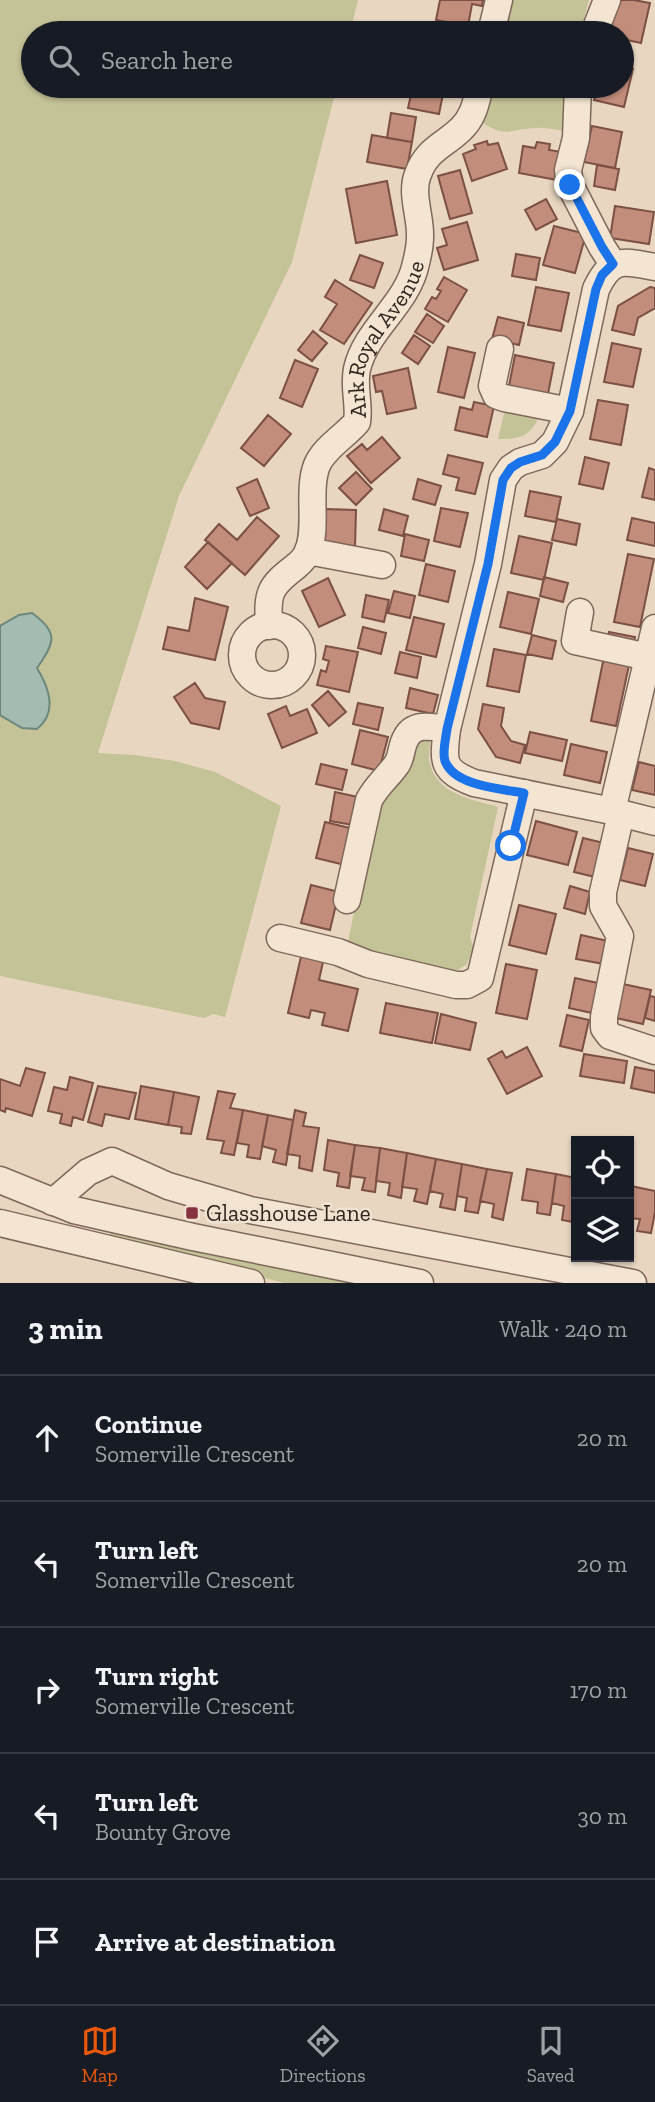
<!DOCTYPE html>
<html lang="en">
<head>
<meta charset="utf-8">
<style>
  :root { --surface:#171b24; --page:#242831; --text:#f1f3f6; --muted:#9ea1a6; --line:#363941; --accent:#ea580c }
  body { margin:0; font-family:"Zilla Slab",serif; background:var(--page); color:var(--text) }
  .controls { position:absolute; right:21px; bottom:21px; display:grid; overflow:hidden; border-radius:0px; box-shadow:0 2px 5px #0004 }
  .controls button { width:63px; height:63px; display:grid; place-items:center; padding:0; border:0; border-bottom:2px solid var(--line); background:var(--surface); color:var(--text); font:35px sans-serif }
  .stop { position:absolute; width:21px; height:21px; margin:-16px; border:5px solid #1a73e8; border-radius:50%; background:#fff }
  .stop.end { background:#1a73e8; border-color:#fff; box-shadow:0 2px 7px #0008 }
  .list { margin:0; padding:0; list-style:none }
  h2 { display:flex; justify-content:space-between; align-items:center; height:91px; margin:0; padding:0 28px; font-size:30px }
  h2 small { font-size:23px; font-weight:400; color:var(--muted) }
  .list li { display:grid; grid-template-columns:46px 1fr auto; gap:21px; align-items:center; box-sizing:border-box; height:126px; padding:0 28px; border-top:2px solid var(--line) }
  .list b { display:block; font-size:26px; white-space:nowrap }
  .list p { margin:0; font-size:23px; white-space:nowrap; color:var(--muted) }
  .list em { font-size:23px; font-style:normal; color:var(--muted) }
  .icon { flex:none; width:38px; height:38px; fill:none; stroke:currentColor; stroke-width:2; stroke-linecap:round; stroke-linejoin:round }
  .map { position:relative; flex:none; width:655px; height:1283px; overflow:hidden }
  .search { position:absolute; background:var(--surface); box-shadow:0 2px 5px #0004; left:21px; right:21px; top:21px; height:77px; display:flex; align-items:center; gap:18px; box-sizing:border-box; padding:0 24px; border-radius:38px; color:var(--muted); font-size:26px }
  .sheet { height:721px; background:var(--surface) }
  nav { display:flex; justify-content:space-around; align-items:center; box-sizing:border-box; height:98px; border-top:2px solid var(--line); background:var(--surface); font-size:19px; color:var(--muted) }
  nav a { display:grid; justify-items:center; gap:4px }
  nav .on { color:var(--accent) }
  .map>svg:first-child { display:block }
</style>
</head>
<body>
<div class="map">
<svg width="655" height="1283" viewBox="0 0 655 1283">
  <rect width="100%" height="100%" fill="#e8d6c1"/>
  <path fill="#c4c297" d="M0,0H358L350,33H33V86H337L292,262L179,496L98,753L135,755L175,761L215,772L281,806L225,1017L213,1014L204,1018L0,976Z
    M505,0H589L580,33H499Z
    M488,86H566L564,131C555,130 545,127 535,128C509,129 506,139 480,121Z
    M506,405L540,413C533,435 520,440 498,439Z
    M431,736C430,743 429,751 429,758C433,794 471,799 498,807L470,937L474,949L466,965L453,973L347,946L372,828L387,787L412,743Z
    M111,1229L350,1283H285L86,1236L110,1234Z"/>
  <path fill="#a3bbb0" stroke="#6c877c" stroke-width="2" d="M32,613C60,633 54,643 37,668C49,688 58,712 37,729L22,728L0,715V626L19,615Z"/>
  <path fill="#c28d7b" stroke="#7c5044" stroke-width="2" d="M440,0H483L482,6L472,4L468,26L436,20Z
    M617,0H634L650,3L641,43L622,39V33H610Z
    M622,66L633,69L624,107L594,100L597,89L591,88L592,86H622Z
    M413,86H454L453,91L444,89L439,114L408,108Z
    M391,113L416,117L412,142L387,138Z
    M592,126L622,132L615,168L584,162Z
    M372,135L412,142L407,169L367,162Z
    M487,141L488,145L498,143L507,169L472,181L463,154L476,149L474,145Z
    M537,142L550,144L549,150L562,152L557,180L519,173L523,146L535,148Z
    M597,165L619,169L615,190L594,186Z
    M460,170L472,213L450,219L438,176Z
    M387,181L397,235L356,243L346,189Z
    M546,199L557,219L536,230L525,210Z
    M615,206L654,212L649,244L610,238Z
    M467,222L478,260L444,270L437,248L447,245L442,229Z
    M554,226L586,234L575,273L543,265Z
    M516,254L540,258L536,280L512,276Z
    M360,255L383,263L374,288L350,280Z
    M444,277L467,290L448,322L425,309L432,297L436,299L441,291L437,289Z
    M335,280L372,303L344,344L320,330L337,304L325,297Z
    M536,287L569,293L561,331L528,325Z
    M650,287L655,288V308L638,318L634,335L612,330L618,306Z
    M427,314L444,326L433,343L415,332Z
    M498,317L524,323L519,345L492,339Z
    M313,331L327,343L312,361L298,350Z
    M414,335L430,346L418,364L402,353Z
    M612,343L641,349L633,387L604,382Z
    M448,347L475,353L464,398L438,392Z
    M515,355L554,363L548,394L509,386Z
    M295,360L318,369L302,407L280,398Z
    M408,368L416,408L387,414L382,391L376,392L373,376Z
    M598,400L628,405L621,445L590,439Z
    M474,402L494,406L487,437L455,430L460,407L472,410Z
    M268,415L291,434L264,466L241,448Z
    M382,437L400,458L371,483L347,456L362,444L367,450Z
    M448,455L483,463L475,494L456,490L459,478L443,474Z
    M585,457L609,463L603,489L579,484Z
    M649,468L655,470V500L642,497Z
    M356,472L372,489L356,505L339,488Z
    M257,479L269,508L250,516L237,488Z
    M418,479L441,486L435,505L413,499Z
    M530,491L561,497L556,522L525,516Z
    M441,508L468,513L460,547L434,541Z
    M325,509L356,510L355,548L324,547Z
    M384,509L408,516L403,536L379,530Z
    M257,517L279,536L245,575L205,540L219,524L237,540Z
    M632,518L655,523V546L627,540Z
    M557,519L580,524L576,545L552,540Z
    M405,534L429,540L424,561L401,556Z
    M519,536L552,543L544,580L511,573Z
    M208,542L232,563L207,589L185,567Z
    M628,554L654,559L640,627L614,622Z
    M426,564L455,571L448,602L419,595Z
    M544,577L568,583L563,602L540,596Z
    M328,578L345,615L319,627L302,591Z
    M394,591L415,596L410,618L388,613Z
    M508,592L539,599L531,634L500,627Z
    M366,595L389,600L384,622L362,617Z
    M195,598L228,607L215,660L163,649L168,627L189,631Z
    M414,617L444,624L436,657L406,650Z
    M363,627L386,633L381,654L358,648Z
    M609,632L635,637L616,726L591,721Z
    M532,635L556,641L552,659L527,654Z
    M326,646L358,652L349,692L317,685L321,670L326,672L329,661L323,659Z
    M494,649L526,655L519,692L487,686Z
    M400,652L421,657L417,678L395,673Z
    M195,683L205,698L225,702L219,729L191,723L174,697Z
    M410,688L438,695L433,714L406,708Z
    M328,691L346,712L329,726L312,705Z
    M358,703L383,708L378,730L353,724Z
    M483,704L504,708L501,726L511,741L525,745L520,763L496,757L478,729Z
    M286,706L290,716L307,709L317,733L282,748L268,714Z
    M360,730L388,737L379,771L352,764Z
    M530,732L567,740L562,761L525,753Z
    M571,744L607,752L600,783L564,775Z
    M639,762L655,766V795L632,790Z
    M321,764L347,770L342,790L316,784Z
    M335,792L358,797L353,825L330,821Z
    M536,821L577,832L568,865L527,855Z
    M325,822L354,829L345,865L316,858Z
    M583,838L604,843L595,877L574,872Z
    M628,848L653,854L645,886L620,880Z
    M311,885L339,892L330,930L301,923Z
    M570,886L590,892L585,914L564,908Z
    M519,905L556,914L546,954L509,945Z
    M581,935L608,941L604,964L576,959Z
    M303,948L325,953L319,980L358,989L348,1031L322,1025L325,1013L311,1010L309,1018L288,1013Z
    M506,964L537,970L527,1019L496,1013Z
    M575,978L598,983L592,1013L569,1008Z
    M623,984L651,990L643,1024L616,1018Z
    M650,996L655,997V1021L645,1018Z
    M386,1003L438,1013L432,1043L380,1033Z
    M441,1014L476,1023L470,1050L435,1043Z
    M567,1015L589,1020L582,1051L560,1046Z
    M527,1047L542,1076L507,1094L488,1059L502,1051L506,1058Z
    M584,1054L627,1061L624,1083L580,1076Z
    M635,1067L655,1071V1093L631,1088Z
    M26,1068L45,1073L32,1116L6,1108L5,1112L0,1110V1079L20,1086Z
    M70,1077L93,1083L83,1120L73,1117L71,1126L60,1123L62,1114L48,1111L54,1087L67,1090Z
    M98,1086L136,1093L129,1119L105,1114L102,1126L88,1122Z
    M141,1086L174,1092L168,1125L135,1119Z
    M218,1091L235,1094L230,1108L243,1110L234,1155L221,1153L224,1141L207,1139Z
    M174,1092L199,1097L191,1134L181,1133L182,1127L168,1125Z
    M243,1110L268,1115L260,1159L247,1157L249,1145L237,1143Z
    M295,1110L306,1113L303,1126L319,1128L312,1171L299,1168L300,1156L287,1154Z
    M268,1115L293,1120L286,1165L273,1162L276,1150L262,1146Z
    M328,1140L355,1145L349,1188L337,1186L339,1173L324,1170Z
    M355,1145L380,1148L375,1192L362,1190L365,1178L350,1176Z
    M380,1148L407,1153L401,1198L388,1195L390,1183L376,1181Z
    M407,1153L436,1159L427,1204L414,1201L417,1189L402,1187Z
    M436,1159L462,1164L455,1210L440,1207L443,1194L430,1191Z
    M462,1164L487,1169L478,1213L465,1211L467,1198L457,1196Z
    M487,1169L512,1173L503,1220L492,1217L494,1204L480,1201Z
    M527,1169L556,1174L550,1215L537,1213L538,1202L522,1200Z
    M556,1174L576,1178V1203L573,1222L562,1220L564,1206L552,1203Z
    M631,1186L655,1191V1212L651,1233L637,1231L640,1219L629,1218Z"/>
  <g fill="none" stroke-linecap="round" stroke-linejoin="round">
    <g stroke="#7f685b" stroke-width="29">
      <g id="minor">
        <path d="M491,33L499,0"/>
        <path d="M594,33L607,0"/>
        <path d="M578,86L576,138L568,170L570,185L602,247L613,264"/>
        <path d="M655,267C623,261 612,256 596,289L570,411L555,442L542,455L520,462L511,468L503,480L488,564L447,729C443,762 441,770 474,783L612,811L655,822"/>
        <path d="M500,349L492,386L496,395L504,398L570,411"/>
        <path d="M308,551L382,565"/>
        <path d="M580,612L575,641L648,657"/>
        <circle cx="272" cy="655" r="30"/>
        <path id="s1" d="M269,626C267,593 269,587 295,567C300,563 306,557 308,551C318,528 307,490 317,465C324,448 345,436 357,422C360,405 353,387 357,369C366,329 408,304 416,263C418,255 420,245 420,237C421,217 410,193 418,174C427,149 445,145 461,129C474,117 476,102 480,86"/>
        <path d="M612,811L655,628"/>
        <path d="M621,814L603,892V906L620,936L604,1017V1028L610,1036L655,1051"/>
        <path d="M347,900L369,800C377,785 387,778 397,764C402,756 401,746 406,738C414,722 433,727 447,729"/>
        <path d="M280,938L338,952L368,964L456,985H467L480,978L524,793"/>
        <path d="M0,1180L74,1210L193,1237L420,1283"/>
        <path d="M53,1202L88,1172L112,1161L168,1186L250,1210L633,1283"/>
        <path d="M0,1223L251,1283"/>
      </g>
    </g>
    <use href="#minor" stroke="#f4e5d3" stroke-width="26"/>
  </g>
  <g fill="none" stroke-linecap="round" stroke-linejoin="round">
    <path stroke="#1a73e8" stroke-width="9" d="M511,846L524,793C501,789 454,786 445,761C442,752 446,738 447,729L488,564L503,480L511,468L520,462L542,455L555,442L570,411L596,289L602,275L613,264L602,247L570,185"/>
  </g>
  <rect fill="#873241" stroke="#f0e2d0" stroke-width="2.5" x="185" y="1206" width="14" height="14" rx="3.5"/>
  <g text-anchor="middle" stroke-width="5" stroke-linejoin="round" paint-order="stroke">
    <g font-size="23" fill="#31241d" stroke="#f0e2d0">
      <text dy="8" stroke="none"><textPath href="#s1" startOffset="327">Ark Royal Avenue</textPath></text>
    </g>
    <g font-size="23" fill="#31241d" stroke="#f0e2d0" text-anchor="start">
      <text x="206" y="1221">Glasshouse Lane</text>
    </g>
  </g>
</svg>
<div class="controls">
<button><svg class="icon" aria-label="locate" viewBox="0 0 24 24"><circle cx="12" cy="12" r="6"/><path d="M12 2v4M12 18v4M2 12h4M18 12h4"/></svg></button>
<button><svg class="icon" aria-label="layers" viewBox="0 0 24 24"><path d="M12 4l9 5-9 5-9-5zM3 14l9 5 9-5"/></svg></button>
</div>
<div class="stop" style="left:511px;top:846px"></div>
<div class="stop end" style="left:570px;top:185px"></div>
<div class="search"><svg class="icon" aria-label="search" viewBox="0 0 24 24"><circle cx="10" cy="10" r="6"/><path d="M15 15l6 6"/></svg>Search here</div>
</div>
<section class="sheet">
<h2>3 min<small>Walk · 240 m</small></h2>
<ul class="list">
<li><svg class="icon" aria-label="ahead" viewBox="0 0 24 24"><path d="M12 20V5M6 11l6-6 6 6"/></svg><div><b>Continue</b><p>Somerville Crescent</p></div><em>20 m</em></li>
<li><svg class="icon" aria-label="left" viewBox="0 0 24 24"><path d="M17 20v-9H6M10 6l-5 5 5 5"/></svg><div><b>Turn left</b><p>Somerville Crescent</p></div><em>20 m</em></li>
<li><svg class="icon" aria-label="right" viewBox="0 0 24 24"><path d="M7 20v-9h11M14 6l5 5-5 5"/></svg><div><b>Turn right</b><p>Somerville Crescent</p></div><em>170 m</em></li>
<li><svg class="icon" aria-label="left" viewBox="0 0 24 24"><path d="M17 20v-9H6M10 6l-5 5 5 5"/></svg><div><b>Turn left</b><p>Bounty Grove</p></div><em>30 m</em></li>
<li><svg class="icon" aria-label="arrive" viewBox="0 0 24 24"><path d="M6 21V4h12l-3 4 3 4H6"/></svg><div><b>Arrive at destination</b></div></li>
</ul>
</section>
<nav>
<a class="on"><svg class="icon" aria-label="map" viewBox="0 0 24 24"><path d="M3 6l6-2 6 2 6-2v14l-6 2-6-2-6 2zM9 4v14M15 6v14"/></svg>Map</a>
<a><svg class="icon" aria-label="directions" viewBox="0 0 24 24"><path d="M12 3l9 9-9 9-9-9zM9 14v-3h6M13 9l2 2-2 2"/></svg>Directions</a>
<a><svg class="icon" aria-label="saved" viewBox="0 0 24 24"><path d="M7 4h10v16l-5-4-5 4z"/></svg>Saved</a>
</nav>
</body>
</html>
